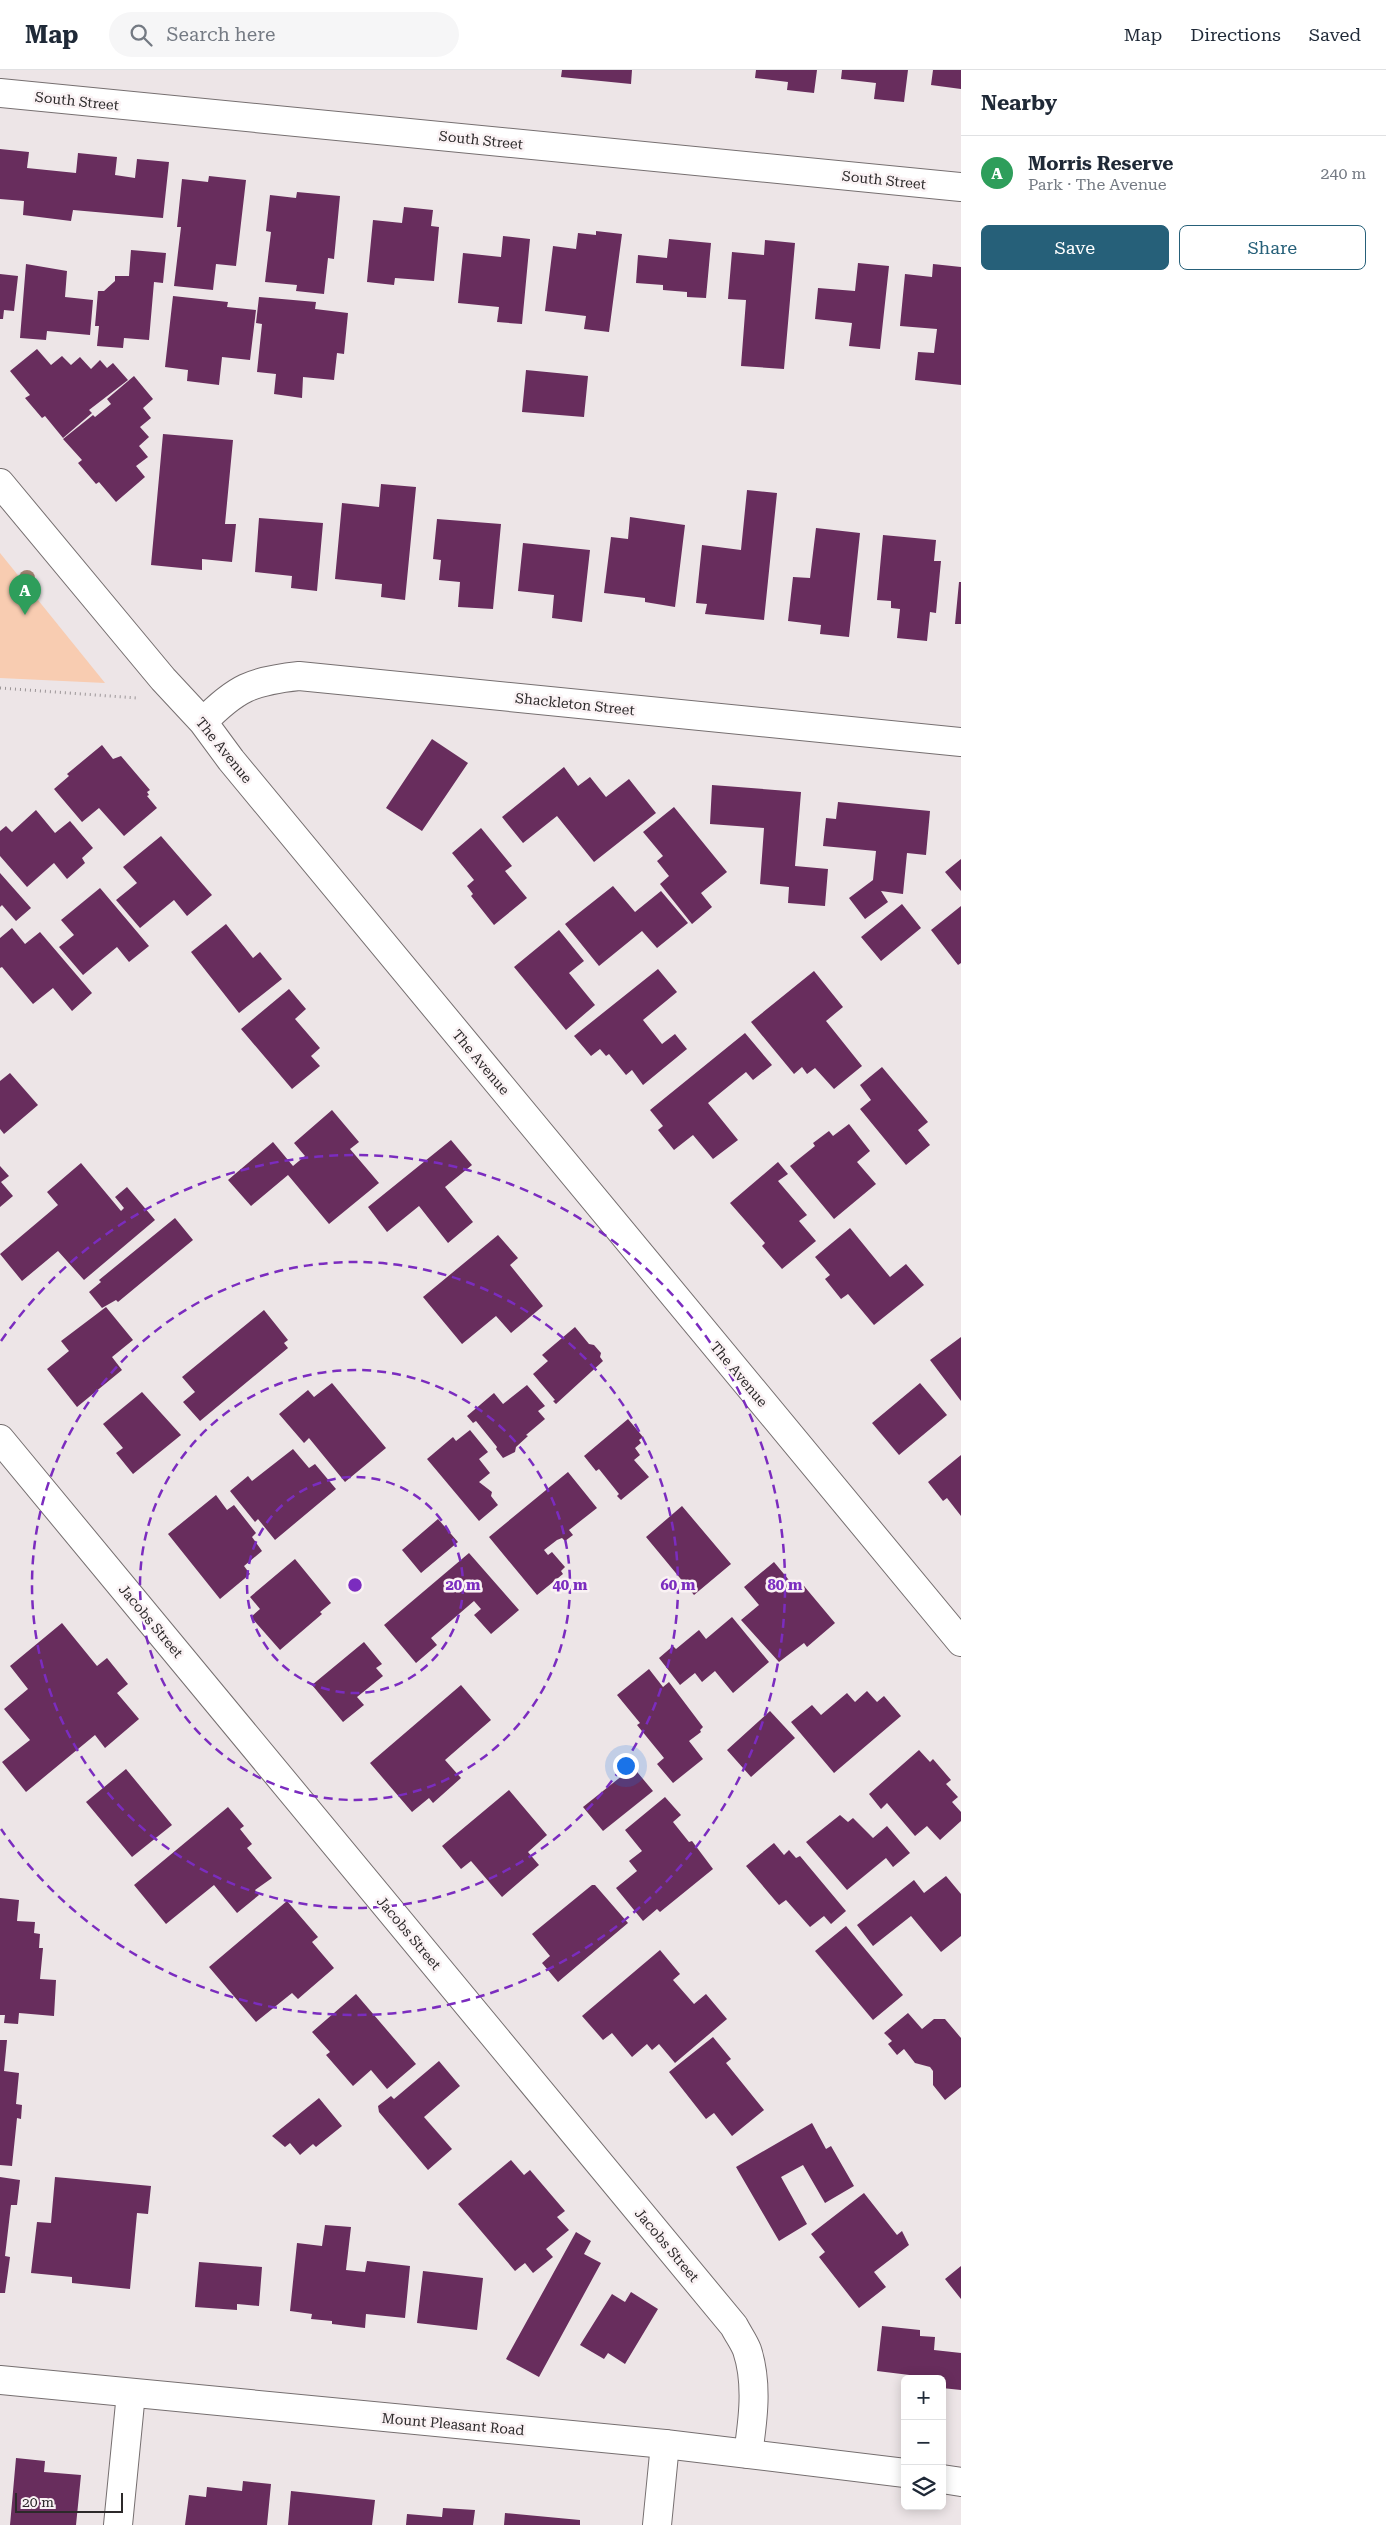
<!DOCTYPE html>
<html lang="en">
<head>
<meta charset="utf-8">
<style>
  :root { --surface:#fff; --page:#f6f6f7; --text:#1f2937; --muted:#747a83; --line:#e0e1e3; --accent:#266079 }
  body { margin:0; font-family:"Roboto Serif",serif; background:var(--page); color:var(--text) }
  .controls { position:absolute; right:15px; bottom:15px; display:grid; overflow:hidden; border-radius:8px; box-shadow:0 2px 12px #0003 }
  .controls button { width:45px; height:45px; display:grid; place-items:center; padding:0; border:0; border-bottom:1px solid var(--line); background:var(--surface); color:var(--text); font:25px sans-serif }
  .scale { position:absolute; left:15px; bottom:12px; width:108px; box-sizing:border-box; padding-left:5px; border:2px solid #2c292a; border-top:0; font-size:14px; line-height:18px; white-space:nowrap; color:#2c292a; -webkit-text-stroke:4px #faf2f4; paint-order:stroke }
  .you { position:absolute; left:625px; top:1695px; width:18px; height:18px; margin:-12px; border:4px solid #fff; border-radius:50%; background:#1a73e8; box-shadow:0 0 0 8px #1a73e833 }
  .badge { display:grid; place-items:center; width:32px; height:32px; border-radius:50%; background:var(--accent); color:#fff; font-size:16px; font-weight:700 }
  .pin { position:absolute; translate:-50% -41px; filter:drop-shadow(0 1px 2px #0008) }
  .pin::after { content:''; position:absolute; top:26px; width:18px; height:15px; background:inherit; clip-path:polygon(0 0,100% 0,50% 100%) }
  .list { margin:0; padding:0; list-style:none }
  h2 { display:flex; justify-content:space-between; align-items:center; height:65px; margin:0; padding:0 20px; font-size:21px }
  h2 small { font-size:16px; font-weight:400; color:var(--muted) }
  .list li { display:grid; grid-template-columns:32px 1fr auto; gap:15px; align-items:center; box-sizing:border-box; height:75px; padding:0 20px; border-top:1px solid var(--line) }
  .list b { display:block; font-size:19px; white-space:nowrap }
  .list p { margin:0; font-size:16px; white-space:nowrap; color:var(--muted) }
  .list em { font-size:16px; font-style:normal; color:var(--muted) }
  .actions { display:flex; gap:10px; padding:15px 20px }
  .actions a { flex:1; padding:11px 0; border:1px solid var(--accent); border-radius:8px; text-align:center; font-size:18px; color:var(--accent) }
  .actions .main { background:var(--accent); color:#fff }
  .icon { flex:none; width:28px; height:28px; fill:none; stroke:currentColor; stroke-width:2; stroke-linecap:round; stroke-linejoin:round }
  .map { position:relative; flex:none; width:961px; height:2455px; overflow:hidden }
  header { display:flex; align-items:center; gap:30px; box-sizing:border-box; height:70px; padding:0 25px; background:var(--surface); border-bottom:1px solid var(--line) }
  header strong { font-size:24px }
  nav { display:flex; gap:28px; margin-inline-start:auto; font-size:18px }
  .search { width:350px; height:45px; background:var(--page); display:flex; align-items:center; gap:12px; box-sizing:border-box; padding:0 18px; border-radius:28px; color:var(--muted); font-size:19px }
  main { display:flex }
  aside { flex:1; background:var(--surface) }
  .map>svg:first-child { display:block }
</style>
</head>
<body>
<header>
<strong>Map</strong>
<div class="search"><svg class="icon" aria-label="search" viewBox="0 0 24 24"><circle cx="10" cy="10" r="6"/><path d="M15 15l6 6"/></svg>Search here</div>
<nav><a>Map</a><a>Directions</a><a>Saved</a></nav>
</header>
<main>
<div class="map">
<svg width="961" height="2455" viewBox="0 0 961 2455">
  <rect width="100%" height="100%" fill="#ede5e7"/>
  <path fill="#f8ccb1" d="M0,483L105,613L0,608Z"/>
  <path fill="#682d5d" d="M562,0H632L631,14L561,7Z
    M756,0H817L814,23L787,20L788,12L755,8Z
    M842,0H908L904,32L874,29L876,13L841,9Z
    M933,0H961V19L931,15Z
    M0,79L29,82L27,98L76,103L78,83L117,87L115,105L135,108L137,89L169,92L163,148L73,140L71,151L23,145L24,131L0,129Z
    M209,106L246,110L236,196L216,194L213,220L174,216L181,157H177L182,109L208,112Z
    M297,122L340,126L334,189L328,188L324,224L296,221L297,215L265,212L271,162L266,161L270,125L296,128Z
    M404,137L433,140L431,156L439,157L434,211L395,208L394,215L367,212L373,150L402,153Z
    M596,161L622,164L609,262L584,259L586,246L545,241L553,176L576,179L578,163L596,165Z
    M503,166L530,169L522,254L497,252L499,237L458,233L463,183L501,187Z
    M669,169L711,173L706,228L687,227V222L663,220V215L636,213L638,185L667,188Z
    M765,170L795,173L784,299L741,296L746,230L728,229L732,182L764,185Z
    M131,180L166,183L163,213L154,212L149,270L124,268L123,278L97,276L99,256H95L98,221H104L115,211V206H129Z
    M858,193L889,196L880,279L849,276L852,253L815,249L818,218L855,221Z
    M26,194L67,201L65,227L93,230L90,265L47,261L46,270L20,268Z
    M933,194L961,197V315L915,310L918,282L934,283L937,259L900,256L905,204L932,207Z
    M0,204L18,206L14,241L4,240L3,249H0Z
    M173,226L228,232L227,237L256,240L250,290L222,287L219,315L187,311L188,300L165,297Z
    M259,227L316,232L315,239L348,243L344,284L337,283L334,310L303,307L302,328L274,324L276,304L257,302L262,254L256,253Z
    M37,279L51,295L62,286L71,295L80,287L91,299L100,290L107,298L113,293L128,310L89,340L92,343L63,368L45,346L42,348L25,328L30,325L10,301Z
    M526,300L588,306L584,347L522,342Z
    M134,306L153,329L143,338L151,348L140,357L149,367L139,376L148,387L136,396L145,407L116,432L99,412L96,414L78,393L82,390L63,369L93,345L95,347L111,334L107,329Z
    M163,364L233,370L225,454H236L232,492L202,489V500L151,495Z
    M381,414L416,417L405,530L381,527L382,514L335,509L342,433L379,437Z
    M747,420L777,423L764,550L705,544L707,534L696,533L702,475L741,480Z
    M630,447L685,455L675,537L645,532V528L604,523L611,467L628,469Z
    M259,448L323,453L317,521L291,518L292,506L255,502Z
    M437,449L501,454L493,539L458,537L460,512L439,510L441,490L433,489Z
    M816,458L860,463L849,567L820,564L821,555L788,551L793,507L810,508Z
    M883,465L936,470L934,491H941L936,543L930,542L927,571L897,568L900,539L891,538V531L877,530Z
    M523,473L590,480L582,552L552,548L554,525L518,521Z
    M959,512H961V554H955Z
    M432,669L468,693L422,761L386,738Z
    M102,675L113,689L121,686L150,720L147,722L149,725L147,726L157,738L124,766L99,738L82,752L54,719L69,706L67,704Z
    M564,697L578,716L590,707L606,727L629,709L656,743L594,792L557,746L523,773L502,747Z
    M712,715L801,722L795,796L828,799L825,836L788,833L789,817L760,814L764,758L710,754Z
    M838,732L930,741L926,785L907,783L903,824L881,821L888,832L865,849L849,828L873,810L876,781L823,776L826,748L836,749Z
    M674,737L727,802L701,823L712,837L692,854L660,814L669,806L657,791L663,786L643,762Z
    M36,740L55,763L70,751L93,778L82,788L85,793L67,809L54,793L27,817L0,786V761L6,756L12,762Z
    M481,758L512,796L505,801L527,828L494,855L471,826L473,824L467,816L474,810L452,783Z
    M161,766L212,825L187,846L174,830L140,858L116,830L137,813L123,797Z
    M961,789V821L945,802Z
    M0,803L31,838L16,851L2,835L0,837Z
    M613,816L635,842L661,821L688,853L657,878L642,861L599,896L565,854Z
    M100,818L149,876L129,892L117,877L83,905L59,877L74,865L61,850Z
    M902,834L921,858L881,891L861,867Z
    M961,836V893L958,895L931,860Z
    M226,854L253,888L260,882L282,909L239,943L191,882Z
    M12,858L25,874L40,862L92,923L72,941L53,918L33,934L2,897L0,898V868Z
    M559,860L584,891L569,903L595,935L566,960L514,897Z
    M658,899L677,922L643,950L662,974L675,964L687,979L643,1015L632,1000L626,1005L609,984L606,986L600,979L591,986L574,966Z
    M814,901L843,937L826,951L862,996L834,1019L815,998L807,1004L802,997L794,1004L751,952Z
    M289,919L306,939L295,949L320,978L311,986L320,996L292,1019L241,959Z
    M745,963L772,995L753,1010L746,1002L708,1033L738,1070L713,1089L693,1065L674,1080L658,1060L663,1056L650,1040Z
    M882,997L928,1052L918,1060L930,1075L906,1095L860,1039L871,1030L860,1015Z
    M10,1003L38,1035L4,1064L0,1059V1011Z
    M332,1040L359,1072L350,1079L379,1113L329,1154L288,1105L251,1136L228,1110L273,1072L293,1096L305,1086L294,1073Z
    M849,1054L870,1081L857,1092L876,1114L834,1149L790,1096L815,1076L813,1073L829,1061L833,1066Z
    M451,1070L472,1095L445,1117L473,1152L448,1173L419,1136L387,1162L368,1137Z
    M778,1092L788,1104L778,1111L807,1145L799,1151L816,1171L782,1199L762,1176L765,1173L730,1133Z
    M81,1093L121,1141L124,1138L115,1127L127,1117L155,1150L84,1210L58,1181L22,1211L0,1184L58,1135L47,1122Z
    M0,1096L9,1106L1,1112L13,1126L0,1137Z
    M175,1148L193,1170L118,1232L116,1230L102,1238L89,1222L101,1212L99,1210Z
    M850,1158L890,1207L906,1194L924,1215L874,1255L848,1224L841,1229L825,1209L830,1205L815,1187Z
    M498,1165L518,1188L510,1195L543,1236L511,1263L496,1246L462,1274L423,1227Z
    M106,1237L133,1270L112,1287L122,1300L77,1337L47,1299L69,1281L61,1271Z
    M264,1240L288,1270L284,1273L288,1278L200,1351L183,1332L195,1322L182,1307Z
    M575,1257L589,1274L594,1275L601,1283L600,1287L603,1291L556,1334L553,1331L555,1330L533,1304L548,1291L542,1285Z
    M961,1267V1331L930,1290Z
    M332,1313L386,1378L345,1412L309,1368L304,1373L279,1344L308,1320L314,1327Z
    M920,1313L947,1345L899,1385L872,1353Z
    M527,1315L545,1336L538,1341L545,1349L526,1365L528,1366L516,1377L515,1382L503,1388L496,1379L497,1377L476,1351L473,1353L467,1346L494,1323L503,1334Z
    M142,1322L181,1365L133,1404L116,1383L123,1378L103,1354Z
    M628,1349L643,1367L639,1370L641,1373L635,1378L640,1385L634,1390L649,1407L621,1430L617,1426L619,1424L599,1399L596,1401L584,1386Z
    M470,1360L488,1382L479,1389L490,1403L479,1412L492,1422L491,1426L498,1435L479,1451L427,1389L453,1367L456,1371Z
    M293,1379L309,1398L315,1394L336,1419L275,1470L258,1449L255,1452L230,1421L248,1406L252,1411Z
    M961,1385V1446L947,1428L943,1431L928,1412Z
    M568,1402L597,1438L569,1460L573,1465L565,1471L562,1468L557,1470L544,1480L548,1485L552,1482L565,1497L561,1501L563,1504L537,1525L489,1467Z
    M216,1425L227,1440L234,1435L256,1463L252,1467L262,1481L244,1496L250,1504L220,1529L168,1464Z
    M682,1436L731,1494L694,1525L646,1467Z
    M438,1449L458,1472L421,1503L402,1480Z
    M469,1483L519,1540L491,1564L474,1545L481,1539L474,1531L431,1568L437,1575L416,1593L384,1555Z
    M295,1489L331,1533L320,1542L322,1544L280,1580L251,1547L260,1539L250,1527Z
    M774,1492L793,1515L799,1510L835,1553L807,1577L804,1573L779,1592L741,1550L759,1535L744,1517Z
    M732,1547L769,1592L733,1623L715,1601L702,1612L695,1603L680,1615L659,1588L673,1576L676,1579L699,1560L706,1569Z
    M62,1553L97,1596L107,1588L128,1614L117,1623L139,1649L105,1678L95,1665L26,1722L2,1692L30,1670L4,1639L28,1619L10,1596Z
    M364,1572L382,1594L376,1598L383,1606L357,1627L364,1635L343,1652L312,1615Z
    M649,1599L663,1617L669,1612L703,1657L700,1660L701,1662L689,1671L703,1689L673,1713L657,1694L664,1688L637,1655L640,1653L617,1625Z
    M461,1615L491,1650L445,1690L461,1708L433,1733L429,1728L412,1742L370,1693Z
    M867,1621L877,1632L884,1626L901,1646L834,1703L791,1652L812,1635L821,1645L847,1623L855,1632Z
    M770,1641L795,1668L751,1707L727,1680Z
    M919,1680L930,1692L933,1689L951,1710L946,1714L958,1727L952,1732L961,1742V1751L940,1770L927,1756L915,1766L887,1733L881,1739L869,1724Z
    M633,1697L653,1721L603,1761L583,1737Z
    M126,1699L172,1755L132,1787L86,1732Z
    M509,1720L547,1765L528,1782L539,1795L502,1827L471,1791L461,1799L442,1776Z
    M665,1727L681,1745L673,1752L689,1772L692,1771L713,1799L660,1842L657,1839L643,1851L616,1818L637,1801L629,1791L642,1781L625,1760Z
    M228,1737L244,1756L240,1759L252,1774L247,1778L272,1808L255,1820L259,1825L237,1843L214,1815L166,1854L134,1815Z
    M840,1745L848,1752L853,1748L873,1768L887,1756L910,1783L893,1797L886,1788L847,1820L806,1772Z
    M774,1773L784,1785L789,1780L796,1788L800,1786L846,1841L831,1854L824,1846L810,1857L786,1830L779,1835L746,1796Z
    M946,1806L961,1824V1866L941,1882L911,1846L873,1876L857,1855L914,1810L924,1823Z
    M592,1815H595L628,1853L558,1912L542,1893L550,1886L532,1864Z
    M0,1828L19,1830L17,1851L35,1852L34,1863L40,1864L39,1878H43L40,1909L56,1910L54,1946L19,1943L18,1954L4,1953L5,1945H0Z
    M287,1831L318,1867L312,1872L334,1898L298,1929L292,1923L256,1952L209,1897Z
    M846,1856L903,1925L873,1950L815,1881Z
    M660,1880L680,1904L673,1910L694,1934L706,1924L727,1949L675,1993L659,1974L652,1980L647,1974L632,1987L612,1963L603,1970L582,1946Z
    M356,1924L416,1994L387,2019L371,2000L353,2016L326,1985L330,1982L312,1962Z
    M908,1943L922,1959L934,1949H945L961,1968V2017L945,2030L933,2015V2001L930,1997L915,1993L904,1979L897,1985L888,1974L892,1971L884,1963Z
    M713,1967L731,1989L726,1993L764,2040L732,2066L714,2043L706,2049L669,2002Z
    M0,1970H7L4,2001L19,2003L16,2034L22,2035L21,2049L17,2048L12,2096L0,2095Z
    M439,1991L460,2016L424,2047L452,2079L428,2100L379,2042L378,2036L391,2026L394,2029Z
    M319,2028L342,2056L316,2077L313,2074L300,2085L290,2073L285,2077L272,2066Z
    M812,2053L826,2079L831,2076L854,2116L825,2133L803,2095L781,2107L807,2154L779,2171L736,2097Z
    M511,2090L524,2105L530,2100L565,2141L557,2147L569,2160L546,2179L553,2187L533,2203L525,2193L515,2201L458,2134Z
    M0,2107L20,2110L17,2135H11L5,2186L10,2187L5,2223H0Z
    M55,2107L151,2116L148,2144L137,2143L130,2219L72,2213V2207L31,2203L37,2152L51,2153Z
    M864,2123L897,2165L902,2161L909,2175L874,2202L886,2217L859,2238L819,2187L825,2182L811,2164Z
    M325,2155L351,2157L346,2200L365,2202L367,2191L410,2196L405,2248L366,2244L365,2258L332,2254V2251L311,2249L312,2244L290,2241L297,2173L322,2176Z
    M576,2162L591,2171L584,2184L601,2193L539,2307L506,2289Z
    M199,2192L262,2197L259,2236L237,2234V2240L195,2237Z
    M961,2196V2229L945,2209Z
    M423,2201L483,2208L477,2260L417,2253Z
    M631,2222L658,2239L625,2294L608,2283L604,2289L580,2275L612,2224L625,2232Z
    M882,2256L920,2260V2266L935,2267L934,2280L961,2283V2320L942,2318V2309L877,2301Z
    M16,2388L45,2391L44,2402L81,2405L76,2455H10Z
    M243,2411L271,2414L267,2455H185L189,2425L206,2427L207,2417L242,2421Z
    M291,2421L375,2430L372,2455H288Z
    M443,2438L475,2440L473,2455H406L407,2444L442,2447Z
    M505,2443L580,2450V2455H504Z"/>
  <g fill="none" stroke-linecap="round" stroke-linejoin="round">
    <g stroke="#766f70" stroke-width="30">
      <path id="minor" d="M0,23L961,117
        M0,413L163,609L203,652L231,690L961,1572
        M203,652C236,618 252,611 299,606L961,672
        M0,1369L734,2256C738,2264 744,2272 747,2280C758,2313 753,2350 748,2384
        M118,2455L131,2323
        M657,2455L665,2374"/>
    </g>
    <g stroke="#766f70" stroke-width="30">
      <path id="tertiary" d="M0,2310L665,2374L905,2403
        M942,2409L961,2412"/>
    </g>
    <path stroke="#9b9597" stroke-width="3" stroke-dasharray="1 4" stroke-linecap="butt" d="M0,618L137,628"/>
    <use href="#minor" stroke="#fff" stroke-width="28"/>
    <use href="#tertiary" stroke="#fff" stroke-width="28"/>
  </g>
  <circle fill="#a28572" cx="27" cy="508" r="8"/>
  <g fill="none" stroke="#7b2cbf" stroke-width="2.5" stroke-dasharray="9 6">
    <circle cx="355" cy="1515" r="108"/>
    <circle cx="355" cy="1515" r="215"/>
    <circle cx="355" cy="1515" r="323"/>
    <path d="M1 1271A430 430 0 1 1 1 1759"/>
  </g>
  <g text-anchor="middle" stroke-width="5" stroke-linejoin="round" paint-order="stroke">
    <g font-size="14" fill="#2c292a" stroke="#faf2f4">
      <text transform="translate(77 31) rotate(6)" y="5">South Street</text>
      <text transform="translate(481 70) rotate(6)" y="5">South Street</text>
      <text transform="translate(884 110) rotate(6)" y="5">South Street</text>
      <text transform="translate(575 634) rotate(6)" y="5">Shackleton Street</text>
      <text transform="translate(224 680) rotate(51)" y="5">The Avenue</text>
      <text transform="translate(481 992) rotate(50)" y="5">The Avenue</text>
      <text transform="translate(739 1304) rotate(50)" y="5">The Avenue</text>
      <text transform="translate(151 1551) rotate(50)" y="5">Jacobs Street</text>
      <text transform="translate(409 1863) rotate(50)" y="5">Jacobs Street</text>
      <text transform="translate(667 2175) rotate(50)" y="5">Jacobs Street</text>
      <text transform="translate(453 2354) rotate(5)" y="5">Mount Pleasant Road</text>
    </g>
  </g>
  <circle cx="355" cy="1515" r="8" fill="#7b2cbf" stroke="#faf2f4" stroke-width="2.5"/>
  <g font-size="15" text-anchor="middle" font-weight="bold" fill="#7b2cbf" stroke="#faf2f4" stroke-width="5" stroke-linejoin="round" paint-order="stroke">
    <text x="463" y="1520">20 m</text>
    <text x="570" y="1520">40 m</text>
    <text x="678" y="1520">60 m</text>
    <text x="785" y="1520">80 m</text>
  </g>
</svg>
<div class="controls">
<button>+</button>
<button>−</button>
<button><svg class="icon" aria-label="layers" viewBox="0 0 24 24"><path d="M12 4l9 5-9 5-9-5zM3 14l9 5 9-5"/></svg></button>
</div>
<div class="scale">20 m</div>
<div class="you"></div>
<div class="pin badge" style="left:25px;top:545px;background:#2e9e5b">A</div>
</div>
<aside>
<h2>Nearby<small></small></h2>
<ul class="list">
<li><span class="badge" style="background:#2e9e5b">A</span><div><b>Morris Reserve</b><p>Park · The Avenue</p></div><em>240 m</em></li>
</ul>
<div class="actions"><a class="main">Save</a><a>Share</a></div>
</aside>
</main>
</body>
</html>
